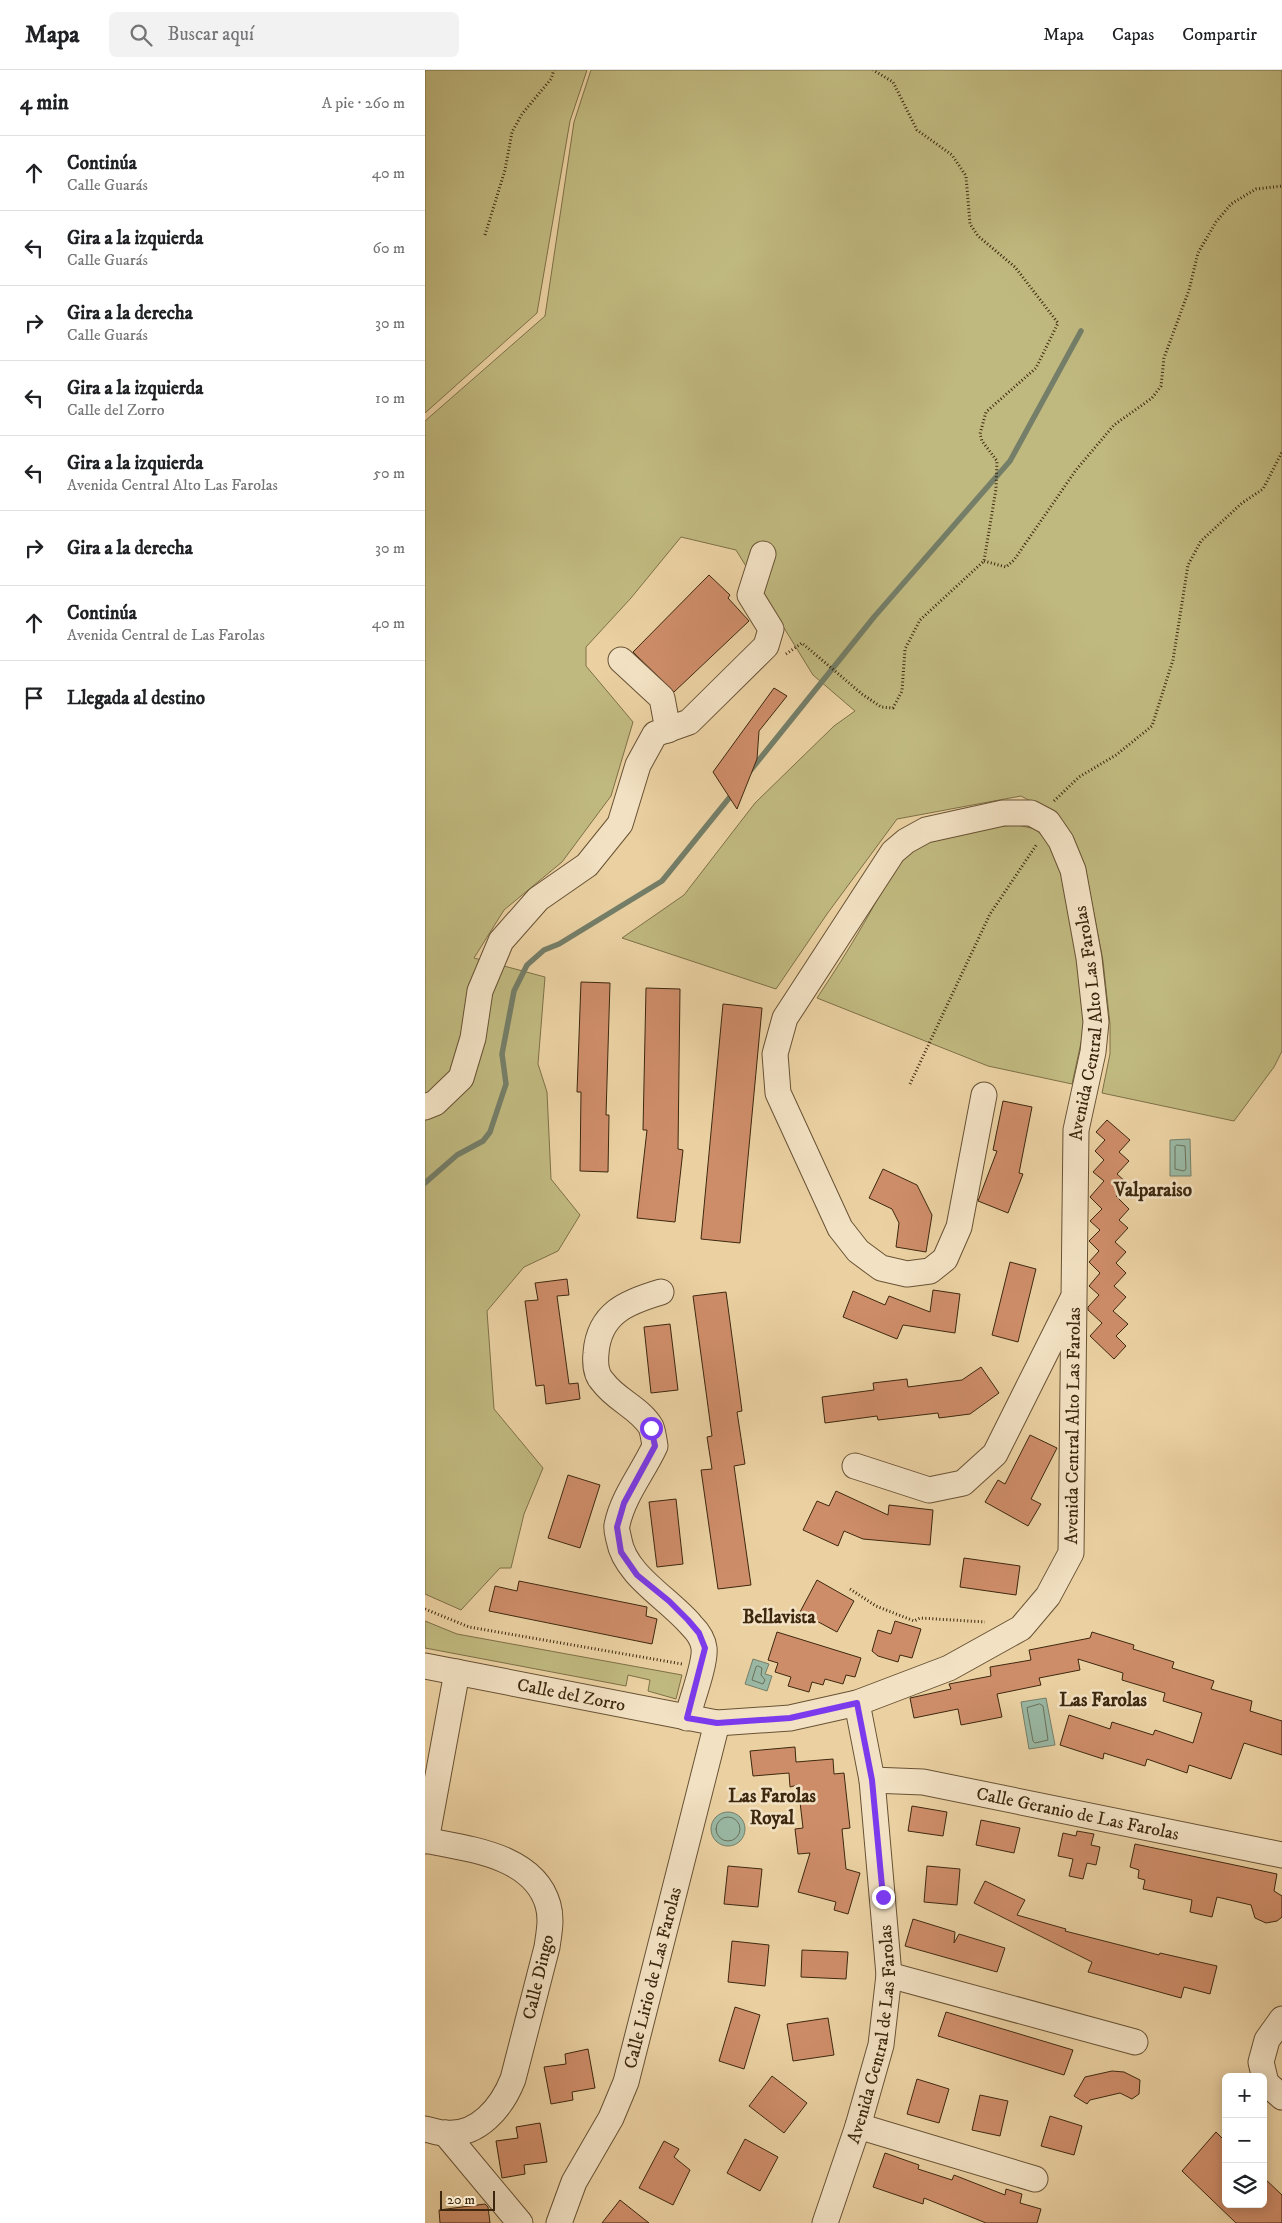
<!DOCTYPE html>
<html lang="es">
<head>
<meta charset="utf-8">
<style>
  :root { --surface:#fff; --page:#f2f2f2; --text:#202124; --muted:#757577; --line:#e0e0e0 }
  body { margin:0; font-family:"IM FELL DW Pica",serif; background:var(--page); color:var(--text) }
  .controls { position:absolute; right:15px; bottom:15px; display:grid; overflow:hidden; border-radius:8px; box-shadow:0 2px 12px #0003 }
  .controls button { width:45px; height:45px; display:grid; place-items:center; padding:0; border:0; border-bottom:1px solid var(--line); background:var(--surface); color:var(--text); font:25px sans-serif }
  .scale { position:absolute; left:15px; bottom:12px; width:55px; box-sizing:border-box; padding-left:5px; border:2px solid #3d280f; border-top:0; font-size:14px; line-height:18px; white-space:nowrap; color:#3d280f; -webkit-text-stroke:4px #f2e1c3; paint-order:stroke }
  .stop { position:absolute; width:15px; height:15px; margin:-11px; border:4px solid #7c3aed; border-radius:50%; background:#fff }
  .stop.end { background:#7c3aed; border-color:#fff; box-shadow:0 1px 5px #0008 }
  .list { margin:0; padding:0; list-style:none }
  h2 { display:flex; justify-content:space-between; align-items:center; height:65px; margin:0; padding:0 20px; font-size:21px }
  h2 small { font-size:16px; font-weight:400; color:var(--muted) }
  .list li { display:grid; grid-template-columns:32px 1fr auto; gap:15px; align-items:center; box-sizing:border-box; height:75px; padding:0 20px; border-top:1px solid var(--line) }
  .list b { display:block; font-size:19px; white-space:nowrap }
  .list p { margin:0; font-size:16px; white-space:nowrap; color:var(--muted) }
  .list em { font-size:16px; font-style:normal; color:var(--muted) }
  .icon { flex:none; width:28px; height:28px; fill:none; stroke:currentColor; stroke-width:2; stroke-linecap:round; stroke-linejoin:round }
  .map { position:relative; flex:none; width:857px; height:2153px; overflow:hidden }
  header { display:flex; align-items:center; gap:30px; box-sizing:border-box; height:70px; padding:0 25px; background:var(--surface); border-bottom:1px solid var(--line) }
  header strong { font-size:24px }
  nav { display:flex; gap:28px; margin-inline-start:auto; font-size:18px }
  .search { width:350px; height:45px; background:var(--page); display:flex; align-items:center; gap:12px; box-sizing:border-box; padding:0 18px; border-radius:8px; color:var(--muted); font-size:19px }
  main { display:flex }
  aside { flex:1; background:var(--surface) }
  .map>svg:first-child { display:block }
</style>
</head>
<body>
<header>
<strong>Mapa</strong>
<div class="search"><svg class="icon" aria-label="search" viewBox="0 0 24 24"><circle cx="10" cy="10" r="6"/><path d="M15 15l6 6"/></svg>Buscar aquí</div>
<nav><a>Mapa</a><a>Capas</a><a>Compartir</a></nav>
</header>
<main>
<aside>
<h2>4 min<small>A pie · 260 m</small></h2>
<ul class="list">
<li><svg class="icon" aria-label="ahead" viewBox="0 0 24 24"><path d="M12 20V5M6 11l6-6 6 6"/></svg><div><b>Continúa</b><p>Calle Guarás</p></div><em>40 m</em></li>
<li><svg class="icon" aria-label="left" viewBox="0 0 24 24"><path d="M17 20v-9H6M10 6l-5 5 5 5"/></svg><div><b>Gira a la izquierda</b><p>Calle Guarás</p></div><em>60 m</em></li>
<li><svg class="icon" aria-label="right" viewBox="0 0 24 24"><path d="M7 20v-9h11M14 6l5 5-5 5"/></svg><div><b>Gira a la derecha</b><p>Calle Guarás</p></div><em>30 m</em></li>
<li><svg class="icon" aria-label="left" viewBox="0 0 24 24"><path d="M17 20v-9H6M10 6l-5 5 5 5"/></svg><div><b>Gira a la izquierda</b><p>Calle del Zorro</p></div><em>10 m</em></li>
<li><svg class="icon" aria-label="left" viewBox="0 0 24 24"><path d="M17 20v-9H6M10 6l-5 5 5 5"/></svg><div><b>Gira a la izquierda</b><p>Avenida Central Alto Las Farolas</p></div><em>50 m</em></li>
<li><svg class="icon" aria-label="right" viewBox="0 0 24 24"><path d="M7 20v-9h11M14 6l5 5-5 5"/></svg><div><b>Gira a la derecha</b></div><em>30 m</em></li>
<li><svg class="icon" aria-label="ahead" viewBox="0 0 24 24"><path d="M12 20V5M6 11l6-6 6 6"/></svg><div><b>Continúa</b><p>Avenida Central de Las Farolas</p></div><em>40 m</em></li>
<li><svg class="icon" aria-label="arrive" viewBox="0 0 24 24"><path d="M6 21V4h12l-3 4 3 4H6"/></svg><div><b>Llegada al destino</b></div></li>
</ul>
</aside>
<div class="map">
<svg width="857" height="2153" viewBox="0 0 857 2153">
  <rect width="100%" height="100%" fill="#ebd1a2"/>
  <filter id="stains"><feTurbulence type="fractalNoise" baseFrequency=".004" numOctaves="4"/><feColorMatrix values="0 0 0 0 .2 0 0 0 0 .09 0 0 0 0 .02 0 0 0 .5 -.17"/></filter>
  <radialGradient id="worn" r=".72"><stop offset=".6" stop-color="#630" stop-opacity="0"/><stop offset="1" stop-color="#630" stop-opacity=".3"/></radialGradient>
  <path fill="#c0b97f" stroke="#7e7047" d="M0,0H162L145,51L112,243L0,343Z
    M166,0H857V981L849,997L809,1051L677,1023L685,984V954L678,891L660,797L630,744L596,726L472,749L402,844L351,919L197,868L259,825L330,733L409,656L430,641L388,605L311,480L256,467L206,528L161,577V596L208,652L186,726L137,792L79,840L49,888L120,907L113,994L122,1022L126,1109L155,1145L133,1181L99,1197L62,1241L69,1339L118,1398L99,1444L86,1498H75L36,1540L0,1524V351L120,246L149,52Z
    M592,755L611,759L626,776L636,803L653,893L660,954L647,1014L563,996L392,928C408,904 424,879 439,853C451,833 470,794 488,780C517,759 558,758 592,755Z
    M0,1551L32,1564L257,1605L251,1629L223,1621L225,1610L203,1605L201,1616L0,1578Z"/>
  <path fill="#99b7a3" stroke="#747e68" d="M765,1069L766,1106H745V1070Z
    M328,1589L344,1594L340,1604L347,1606L342,1621L320,1614Z
    M621,1628L630,1675L604,1679L596,1632Z
    M286 1759a17 17 0 1 1 34 0a17 17 0 1 1-34 0Z"/>
  <g fill="none" stroke-linecap="round" stroke-linejoin="round">
    <path stroke="#6b7059" stroke-width="1" d="M752,1075L760,1076L761,1099L759,1101L750,1099V1077Z
      M333,1596L337,1598L336,1605L340,1610L338,1614L327,1610L331,1597Z
      M615,1634L618,1636L623,1670L610,1673L608,1671L602,1638Z
      M291 1759a12 12 0 1 1 24 0a12 12 0 1 1-24 0Z"/>
    <path stroke="#747e68" stroke-width="5.5" d="M325,701L449,547L585,391L656,261
      M0,1113L32,1085L58,1071L65,1062L81,1014L77,984L89,921L102,895L119,880L134,874L237,811L309,722"/>
  </g>
  <path fill="#ce8d69" stroke="#3d280f" d="M284,505L305,525L303,528L324,551L249,622L208,582Z
    M349,618L362,626L334,661L332,689L312,739L288,702Z
    M156,912L185,913L181,1045H184L183,1102L155,1101L156,1022H152Z
    M221,918L255,919L253,1079L258,1080L250,1152L212,1148L222,1060H218Z
    M298,934L337,938L315,1173L276,1169Z
    M578,1031L607,1037L594,1103L598,1104L583,1143L553,1131L572,1081L568,1080Z
    M682,1050L705,1070L694,1082L704,1091L692,1104L703,1114L691,1126L704,1139L694,1150L703,1158L690,1172L701,1182L691,1193L701,1203L689,1216L701,1227L688,1241L703,1254L691,1266L701,1276L689,1289L665,1266L677,1253L663,1240V1237L674,1225L664,1216L675,1203L664,1192L674,1181L664,1171L675,1160L665,1151L677,1139L665,1127L679,1111L668,1102L679,1090L670,1081L680,1070L671,1062Z
    M458,1099L492,1115L507,1145L501,1182L471,1177L474,1153L467,1139L444,1128Z
    M585,1192L611,1199L593,1272L567,1265Z
    M142,1209L144,1225L132,1226L144,1314L153,1313L155,1329L121,1334L119,1315L111,1316L100,1231L113,1230L110,1213Z
    M508,1220L535,1224L530,1263L478,1255L472,1269L418,1247L428,1221L460,1235L464,1226L505,1242Z
    M301,1222L317,1341L312,1342L320,1394L309,1396L326,1515L293,1519L276,1400L287,1399L282,1367L287,1366L268,1226Z
    M245,1254L253,1320L226,1323L219,1257Z
    M556,1297L574,1323L545,1344L514,1348L513,1343L453,1350L452,1346L400,1353L397,1327L449,1320L448,1313L482,1309L483,1317L537,1310Z
    M605,1365L632,1378L606,1429L616,1434L603,1456L560,1432L573,1410L580,1414Z
    M143,1405L175,1415L155,1478L123,1468Z
    M411,1421L463,1445L464,1435L508,1440L505,1475L438,1469L419,1461L413,1476L378,1460L392,1431L404,1436Z
    M251,1429L258,1494L232,1497L224,1432Z
    M539,1488L595,1496L591,1525L535,1517Z
    M392,1510L429,1531L412,1562L375,1542Z
    M94,1511L222,1537L221,1546L232,1549L227,1574L64,1541L70,1516L92,1521Z
    M470,1551L496,1559L487,1588L475,1585L473,1592L453,1586L447,1581L453,1560L466,1564Z
    M352,1562L436,1588L430,1607L421,1605L418,1614L400,1609L398,1615L387,1612L384,1622L363,1616L366,1607L350,1602L353,1593L343,1590Z
    M667,1562L709,1575L708,1579L749,1592L747,1598L789,1611L786,1619L827,1631L825,1641L857,1651V1685L819,1673L806,1709L764,1695L762,1703L722,1689L720,1696L679,1683L678,1689L635,1675L644,1645L685,1659L687,1652L728,1665L730,1660L768,1673L777,1643L738,1631L740,1623L697,1610L698,1603L653,1589L655,1600L614,1608L616,1615L572,1624L577,1647L536,1655L533,1639L489,1648L485,1628L526,1619L524,1614L566,1606L565,1597L606,1590L604,1580L665,1568Z
    M370,1677L371,1692L408,1689L409,1704L419,1703L425,1758L417,1759L421,1799L435,1803L423,1844L409,1840L411,1832L373,1822L385,1783L373,1784L370,1759L378,1758L373,1715L365,1717L364,1703L328,1706L325,1681Z
    M487,1736L522,1742L518,1766L483,1761Z
    M556,1750L595,1758L589,1783L551,1775Z
    M652,1761L669,1764L666,1775L675,1777L671,1795L662,1793L658,1809L644,1806L648,1789L633,1786L638,1763L651,1766Z
    M710,1774L852,1804L849,1821L857,1826V1847L852,1851L841,1853L830,1848L826,1835L792,1827L787,1847L765,1842L767,1830L718,1819L720,1810L713,1808L714,1800L705,1797Z
    M303,1796L337,1799L333,1837L299,1834Z
    M502,1796L535,1799L532,1835L499,1832Z
    M560,1811L600,1830L592,1845L641,1859L640,1861L734,1885L735,1883L792,1896L785,1924L759,1917L756,1928L663,1902L667,1892L549,1833Z
    M488,1849L530,1862L529,1873L534,1864L580,1878L572,1902L480,1876Z
    M307,1871L344,1875L340,1916L303,1912Z
    M377,1880L423,1882L421,1909L376,1907Z
    M310,1937L335,1945L319,1999L294,1991Z
    M521,1942L648,1980L639,2005L513,1966Z
    M403,1948L409,1985L368,1991L362,1954Z
    M163,1979L170,2018L147,2022L148,2030L126,2034L119,1997L141,1994L140,1984Z
    M687,2001L699,2002L715,2010L714,2024L707,2029L695,2023L665,2030L662,2034L649,2026L660,2007Z
    M347,2006L382,2033L359,2063L324,2036Z
    M492,2009L524,2019L514,2053L482,2044Z
    M555,2025L583,2031L575,2066L547,2060Z
    M625,2046L657,2056L649,2085L616,2076Z
    M115,2053L122,2092L99,2095L100,2104L77,2108L71,2071L93,2068L91,2057Z
    M791,2062L801,2072V2134H838V2107L857,2125V2153H811L757,2101Z
    M320,2069L353,2087L335,2121L302,2103Z
    M239,2071L254,2079L249,2087L265,2100L248,2135L214,2118Z
    M460,2083L494,2095L493,2099L527,2110L529,2105L580,2125L581,2119L597,2124L595,2133L616,2139L612,2153H561L499,2128L498,2134L448,2117Z
    M195,2130L224,2153H177Z
    M60,2134L63,2137L65,2153H15L14,2140Z"/>
  <g fill="none" stroke-linecap="round" stroke-linejoin="round">
    <g stroke="#685234" stroke-width="27">
      <g id="minor">
        <path d="M196,590L237,628L243,660"/>
        <path d="M0,1037L10,1033L36,1008L48,968L55,921L76,871L113,829L162,795L195,754L213,695L230,664L264,652L341,576L346,559L325,525L338,484"/>
        <path d="M236,1222C202,1232 174,1243 171,1283C170,1293 171,1305 178,1312C191,1330 215,1338 226,1357C228,1362 229,1370 230,1376C218,1402 198,1426 192,1455C191,1459 193,1465 194,1470C200,1505 243,1528 266,1555C272,1561 278,1569 279,1578C281,1593 266,1632 262,1648"/>
        <path d="M430,1396L504,1420L538,1413L570,1384L647,1230"/>
        <path id="s1" d="M0,1596L292,1653L365,1648L432,1633L524,1598L596,1558L623,1526L646,1483L651,1060L668,982L671,952L664,888L648,800L636,771L623,752L606,743H578L501,760L481,771L468,782L360,948L350,984L353,1023L415,1158L433,1181L456,1198L482,1204L505,1201L520,1189L534,1157L559,1025"/>
        <path id="s2" d="M447,1710L498,1712L857,1785"/>
        <path d="M0,1770C43,1779 109,1785 123,1835C127,1849 124,1863 122,1877L88,2009C77,2037 53,2067 19,2063C13,2063 6,2060 0,2059"/>
        <path d="M1,1771L32,1602"/>
        <path d="M464,1905L710,1972"/>
        <path d="M857,1949L842,1970L836,1992L841,2013L857,2027"/>
        <path d="M433,2056L610,2109"/>
        <path d="M20,2063L95,2153"/>
        <path id="s3" d="M134,2153L149,2112L186,2048L201,2012L292,1653"/>
        <path id="s4" d="M400,2153L433,2056L456,1975L464,1905L447,1710L432,1633"/>
      </g>
    </g>
    <path stroke="#3d280f" stroke-width="3" stroke-dasharray="1 2.5" stroke-linecap="butt" d="M60,165L80,100L87,62L97,44L126,9L129,0
      M559,491L581,497L589,490L651,400L689,355L727,328L736,316L739,288L764,220L773,183L791,152L806,134L831,119L857,116
      M361,584L377,573L437,624L456,637L468,638L477,621L480,579L495,550L559,491L571,419L572,391L557,371L555,364L561,342L611,298L633,253L590,197L553,166L545,154L541,106L527,85L492,60L468,12L448,0
      M629,731L654,707L691,685L727,656L748,590L763,495L776,471L817,433L838,419L857,382
      M485,1014L565,844L612,774
      M425,1519L451,1536L489,1551L495,1548L560,1552
      M0,1539L44,1557L257,1594"/>
    <use href="#minor" stroke="#f2e1c3" stroke-width="25"/>
  </g>
  <g fill="none" stroke-linecap="round" stroke-linejoin="round">
    <path stroke="#7c3aed" stroke-width="6" d="M226,1358L230,1376L199,1433L192,1457L196,1482L212,1505L244,1531L263,1550L274,1563L280,1578L262,1648L292,1653L365,1648L432,1633L447,1710L458,1827"/>
  </g>
  <g text-anchor="middle" stroke-width="5" stroke-linejoin="round" paint-order="stroke">
    <g font-size="18" fill="#3d280f" stroke="#f2e1c3">
      <text dy="6" stroke="none"><textPath href="#s1" startOffset="1242">Avenida Central Alto Las Farolas</textPath></text>
      <text dy="6" stroke="none"><textPath href="#s1" startOffset="838">Avenida Central Alto Las Farolas</textPath></text>
      <text dy="6" stroke="none"><textPath href="#s1" startOffset="149">Calle del Zorro</textPath></text>
      <text dy="6" stroke="none"><textPath href="#s2" startOffset="209">Calle Geranio de Las Farolas</textPath></text>
      <text transform="translate(113 1907) rotate(-77)" y="6">Calle Dingo</text>
      <text dy="6" stroke="none"><textPath href="#s3" startOffset="264">Calle Lirio de Las Farolas</textPath></text>
      <text dy="6" stroke="none"><textPath href="#s4" startOffset="196">Avenida Central de Las Farolas</textPath></text>
    </g>
    <g font-size="19" font-weight="bold" fill="#3d280f" stroke="#f2e1c3">
      <text x="728" y="1126">Valparaiso</text>
      <text x="354" y="1553">Bellavista</text>
      <text x="678" y="1636">Las Farolas</text>
      <text x="347" y="1732">Las Farolas<tspan x="347" dy="22">Royal</tspan></text>
    </g>
  </g>
  <rect width="100%" height="100%" filter="url(#stains)"/>
  <rect width="100%" height="100%" fill="url(#worn)"/>
</svg>
<div class="controls">
<button>+</button>
<button>−</button>
<button><svg class="icon" aria-label="layers" viewBox="0 0 24 24"><path d="M12 4l9 5-9 5-9-5zM3 14l9 5 9-5"/></svg></button>
</div>
<div class="scale">20 m</div>
<div class="stop" style="left:226px;top:1358px"></div>
<div class="stop end" style="left:458px;top:1827px"></div>
</div>
</main>
</body>
</html>
